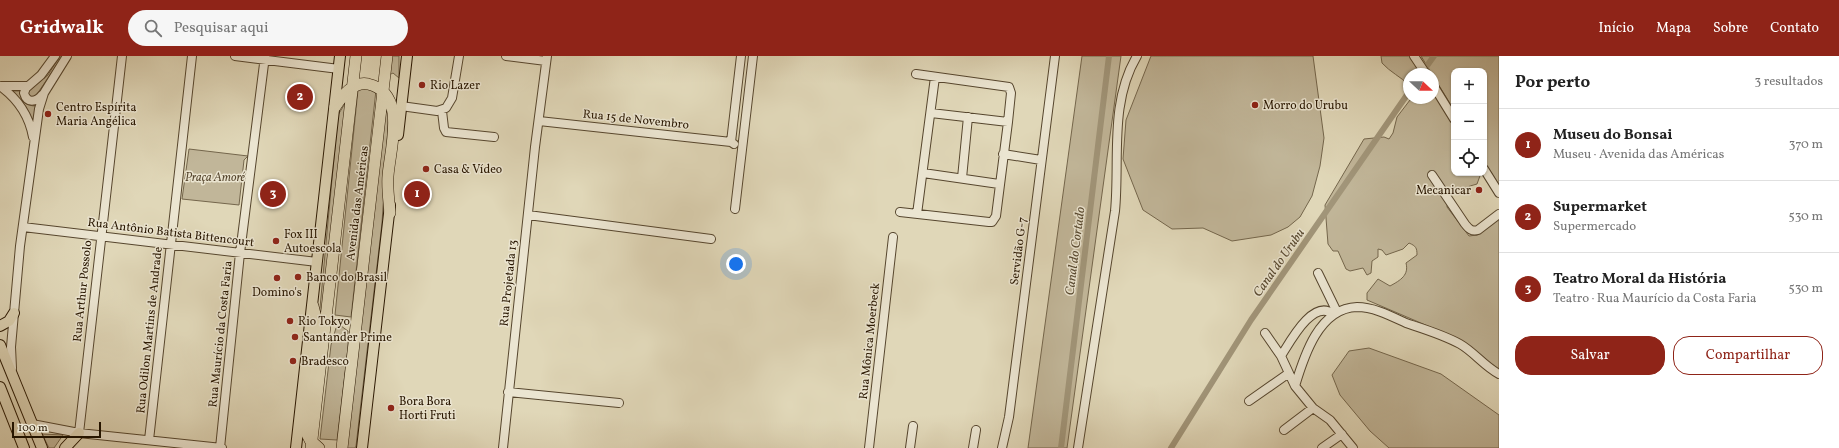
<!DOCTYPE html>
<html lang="pt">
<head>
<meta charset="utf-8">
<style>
  :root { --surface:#fff; --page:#f6f6f6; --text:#222; --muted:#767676; --line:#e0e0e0; --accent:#8f2418 }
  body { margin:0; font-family:Vollkorn,serif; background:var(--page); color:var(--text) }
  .controls { position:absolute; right:12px; top:12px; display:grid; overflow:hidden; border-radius:8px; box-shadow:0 1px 3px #0004 }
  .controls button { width:36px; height:36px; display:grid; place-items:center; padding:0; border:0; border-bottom:1px solid var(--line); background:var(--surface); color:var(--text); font:20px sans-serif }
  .compass { position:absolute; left:1403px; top:12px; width:36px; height:36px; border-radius:50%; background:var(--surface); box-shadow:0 1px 3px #0004; rotate:112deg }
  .scale { position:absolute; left:12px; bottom:10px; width:89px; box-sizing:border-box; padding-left:4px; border:2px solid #281600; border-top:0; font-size:11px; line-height:14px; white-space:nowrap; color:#281600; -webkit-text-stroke:3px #ebe5d1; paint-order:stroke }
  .you { position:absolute; left:736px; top:208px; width:14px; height:14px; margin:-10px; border:3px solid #fff; border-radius:50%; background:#1a73e8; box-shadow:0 0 0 6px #1a73e833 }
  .badge { display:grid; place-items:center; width:26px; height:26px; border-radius:50%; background:var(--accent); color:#fff; font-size:13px; font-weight:700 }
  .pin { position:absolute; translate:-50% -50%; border:2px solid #fff; box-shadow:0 1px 4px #0006 }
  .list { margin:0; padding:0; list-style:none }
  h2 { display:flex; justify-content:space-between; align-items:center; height:52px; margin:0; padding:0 16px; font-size:17px }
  h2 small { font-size:13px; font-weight:400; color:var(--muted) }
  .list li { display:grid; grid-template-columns:26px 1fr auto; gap:12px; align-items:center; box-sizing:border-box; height:72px; padding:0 16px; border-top:1px solid var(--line) }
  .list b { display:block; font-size:15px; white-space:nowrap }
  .list p { margin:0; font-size:13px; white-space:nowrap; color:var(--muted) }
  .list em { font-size:13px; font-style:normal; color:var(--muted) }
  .actions { display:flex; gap:8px; padding:12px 16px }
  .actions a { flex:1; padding:9px 0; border:1px solid var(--accent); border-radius:16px; text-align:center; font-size:14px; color:var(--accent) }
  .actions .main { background:var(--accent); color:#fff }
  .icon { flex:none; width:22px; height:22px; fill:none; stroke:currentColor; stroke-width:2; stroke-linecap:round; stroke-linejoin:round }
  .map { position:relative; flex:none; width:1499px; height:392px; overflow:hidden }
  header { display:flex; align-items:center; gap:24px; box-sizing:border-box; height:56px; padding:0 20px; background:var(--accent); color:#fff }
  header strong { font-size:19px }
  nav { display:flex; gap:22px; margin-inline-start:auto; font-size:14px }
  .search { width:280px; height:36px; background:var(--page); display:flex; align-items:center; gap:10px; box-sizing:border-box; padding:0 14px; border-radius:22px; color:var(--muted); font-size:15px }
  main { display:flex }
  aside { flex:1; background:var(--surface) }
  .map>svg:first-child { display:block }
</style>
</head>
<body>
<header>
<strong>Gridwalk</strong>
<div class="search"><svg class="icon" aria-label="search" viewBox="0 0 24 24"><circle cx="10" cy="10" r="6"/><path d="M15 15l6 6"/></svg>Pesquisar aqui</div>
<nav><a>Início</a><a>Mapa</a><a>Sobre</a><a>Contato</a></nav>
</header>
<main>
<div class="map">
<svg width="1499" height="392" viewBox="0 0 1499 392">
  <rect width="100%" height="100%" fill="#e0d7b8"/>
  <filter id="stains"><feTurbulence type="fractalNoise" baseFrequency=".005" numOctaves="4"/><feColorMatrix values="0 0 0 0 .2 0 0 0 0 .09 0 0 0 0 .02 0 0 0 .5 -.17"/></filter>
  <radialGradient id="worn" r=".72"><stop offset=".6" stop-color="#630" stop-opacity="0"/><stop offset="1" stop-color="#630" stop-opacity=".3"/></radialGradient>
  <path fill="#c1b699" stroke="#74664c" d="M60,0H63L35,41L32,42L28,39L29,34L48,19Z
    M389,0H399V22L393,17L387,20Z
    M1082,0H1121L1067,392H1028Z
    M1151,0H1313L1324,82L1320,110L1312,140L1300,161L1288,171L1271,179L1232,185L1203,172L1172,173L1143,154L1123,103L1126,64Z
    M1381,0H1411L1422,18H1409V29C1401,21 1390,16 1382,7Z
    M1421,0H1499V129L1484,105V15H1454V54Z
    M364,32L376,34L351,261L335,259L358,34Z
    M13,35H20C20,45 26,50 36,50L33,65L26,51Z
    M1433,36L1454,70V117H1481L1477,128C1468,130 1462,134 1453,135L1448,139L1447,151L1469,180L1477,179L1499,163V315L1456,282L1367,244V237L1378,223L1390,230C1401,224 1409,219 1406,207L1417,199C1417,192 1416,190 1409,187L1403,193L1386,199L1382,194L1378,193V201L1372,205L1371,217L1367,219L1363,212L1350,215L1346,213L1338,195H1333L1328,188L1325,149L1364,83L1384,81L1389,83L1393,77L1397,61L1410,44L1415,43V42H1433Z
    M349,41L326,248L318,273L338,59Z
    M385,43L389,53L382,167L356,390L355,392H346Z
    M189,93L248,100L244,104L239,149L182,143Z
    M341,270L348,275V292L337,384L320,383L331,289L336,272Z
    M1369,292L1441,318L1499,359V392H1389L1370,375L1340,339L1332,319L1349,295Z
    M42,378L63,379L54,392H49Z"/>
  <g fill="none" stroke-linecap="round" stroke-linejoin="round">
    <path stroke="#a19579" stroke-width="6" d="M1421,18L1434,0
      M1061,392L1109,0
      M1171,392L1251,264L1409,36"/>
    <g stroke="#56462e" stroke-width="10">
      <path id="minor" d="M235,0L339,13
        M506,0L546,5
        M1414,0L1426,18
        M916,18L1009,31L1011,37L1008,66
        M1433,29L1454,63
        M0,30C18,43 29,59 33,81
        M0,30H27
        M42,39C36,46 27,48 24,37L26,32L41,19L55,0
        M401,50L437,55L446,52L452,42L459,0
        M442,55L444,72L446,76L494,81
        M539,65L731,86
        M734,88L731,86L741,0
        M1003,98L1041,104
        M1484,113L1499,137
        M923,117L999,128
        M1432,119L1465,168C1469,173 1472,176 1478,174L1499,158
        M962,122L968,61
        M735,153L753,0
        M900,156L989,166H992L996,160L1008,66L931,57
        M917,158L935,21
        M528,159L711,183
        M23,171L317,206
        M1318,217L1337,256
        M1265,277L1281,300L1295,330
        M1281,300C1290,286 1313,242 1333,258
        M12,312L11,291L20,190L39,53L44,37L67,0
        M508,336L619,347
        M1249,345L1289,317
        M32,368L79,377L222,392
        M1284,374L1313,352
        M79,377L122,0
        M149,384L192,0
        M220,392L240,197L265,0
        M503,392L535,91L547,0
        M869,392L893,181
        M910,392L913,370
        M973,392L976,374
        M1002,392L1009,361L1055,0
        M1078,392L1115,155C1120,103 1109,47 1137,0
        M1322,392L1342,378
        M1353,392L1330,364L1313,352L1295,330C1304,300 1319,252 1357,251C1374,251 1391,260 1406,267C1424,273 1444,279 1460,288C1474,296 1484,310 1499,318"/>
    </g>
    <g stroke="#281600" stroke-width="12">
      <path id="major" d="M398,79L407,0
        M0,270L9,265L14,257
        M0,289L42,392
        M0,331L24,392
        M65,392L79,377
        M296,392L340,0
        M362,392L390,149"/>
    </g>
    <g stroke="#281600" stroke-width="12">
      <path id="highway" d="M335,51C342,40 353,25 368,28C408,37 390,92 388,120C387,132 389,145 390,157
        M313,250L317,266L305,374L310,384L319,392
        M311,392L356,0
        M342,392L387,0"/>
    </g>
    <use href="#minor" stroke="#ebe5d1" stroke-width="8"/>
    <use href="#major" stroke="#e0d7b8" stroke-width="10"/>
    <use href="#highway" stroke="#e0d7b8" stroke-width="11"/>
  </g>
  <g fill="#8f2418" stroke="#ebe5d1" stroke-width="1.5">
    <circle cx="422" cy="29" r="4"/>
    <circle cx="1255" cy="49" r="4"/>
    <circle cx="48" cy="58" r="4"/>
    <circle cx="426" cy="113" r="4"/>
    <circle cx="1479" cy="134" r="4"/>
    <circle cx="276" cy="185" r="4"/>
    <circle cx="298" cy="221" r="4"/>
    <circle cx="277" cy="222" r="4"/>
    <circle cx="290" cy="265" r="4"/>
    <circle cx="295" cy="281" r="4"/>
    <circle cx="293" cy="305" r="4"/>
    <circle cx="391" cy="352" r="4"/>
  </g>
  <g text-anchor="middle" stroke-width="3" stroke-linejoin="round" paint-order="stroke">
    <g font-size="12" fill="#281600" stroke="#ebe5d1" text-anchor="start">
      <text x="430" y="33">Rio Lazer</text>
      <text x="1263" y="53">Morro do Urubu</text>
      <text x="56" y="55">Centro Espírita<tspan x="56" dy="14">Maria Angélica</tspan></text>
      <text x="434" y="117">Casa &amp; Vídeo</text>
      <text x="1471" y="138" text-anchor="end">Mecanicar</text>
      <text x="284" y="182">Fox III<tspan x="284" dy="14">Autoescola</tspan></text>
      <text x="306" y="225">Banco do Brasil</text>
      <text x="277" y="240" text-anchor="middle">Domino's</text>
      <text x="298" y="269">Rio Tokyo</text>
      <text x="303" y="285">Santander Prime</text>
      <text x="301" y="309">Bradesco</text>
      <text x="399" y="349">Bora Bora<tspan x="399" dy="14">Horti Fruti</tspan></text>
    </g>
    <g font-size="12" fill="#281600" stroke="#ebe5d1">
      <text transform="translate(636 63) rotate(6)" y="4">Rua 15 de Novembro</text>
      <text transform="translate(357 147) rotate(-83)" y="4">Avenida das Américas</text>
      <text transform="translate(171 176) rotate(7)" y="4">Rua Antônio Batista Bittencourt</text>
      <text transform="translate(1018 195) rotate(-83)" y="4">Servidão G-7</text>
      <text transform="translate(508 227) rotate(-84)" y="4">Rua Projetada 13</text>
      <text transform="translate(82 235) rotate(-84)" y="4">Rua Arthur Possolo</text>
      <text transform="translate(149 274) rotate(-84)" y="4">Rua Odilon Martins de Andrade</text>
      <text transform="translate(220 278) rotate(-84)" y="4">Rua Maurício da Costa Faria</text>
      <text transform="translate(869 285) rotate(-84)" y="4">Rua Mônica Moerbeck</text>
    </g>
    <g font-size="12" font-style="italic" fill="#56462e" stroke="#ebe5d1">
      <text x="215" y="125">Praça Amoré</text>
    </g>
    <g font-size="13" font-style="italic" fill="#584930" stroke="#ebe5d1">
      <text transform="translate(1074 195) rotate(-83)" y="5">Canal do Cortado</text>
      <text transform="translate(1278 206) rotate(-55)" y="5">Canal do Urubu</text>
    </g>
  </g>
  <rect width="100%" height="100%" filter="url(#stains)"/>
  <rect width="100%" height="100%" fill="url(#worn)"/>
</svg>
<div class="controls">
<button>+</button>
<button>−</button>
<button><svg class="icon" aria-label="locate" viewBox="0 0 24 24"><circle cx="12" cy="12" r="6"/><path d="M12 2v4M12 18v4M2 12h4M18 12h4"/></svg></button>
</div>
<svg class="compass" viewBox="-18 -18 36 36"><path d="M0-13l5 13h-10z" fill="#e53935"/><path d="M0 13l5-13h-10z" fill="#767676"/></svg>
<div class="scale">100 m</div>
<div class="you"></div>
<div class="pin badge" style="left:417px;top:138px">1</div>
<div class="pin badge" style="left:300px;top:41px">2</div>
<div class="pin badge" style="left:273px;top:138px">3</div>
</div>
<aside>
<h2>Por perto<small>3 resultados</small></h2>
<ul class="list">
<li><span class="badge">1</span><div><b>Museu do Bonsai</b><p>Museu · Avenida das Américas</p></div><em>370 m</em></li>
<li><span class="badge">2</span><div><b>Supermarket</b><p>Supermercado</p></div><em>530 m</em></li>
<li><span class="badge">3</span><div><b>Teatro Moral da História</b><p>Teatro · Rua Maurício da Costa Faria</p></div><em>530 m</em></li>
</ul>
<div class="actions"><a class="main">Salvar</a><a>Compartilhar</a></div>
</aside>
</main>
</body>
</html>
